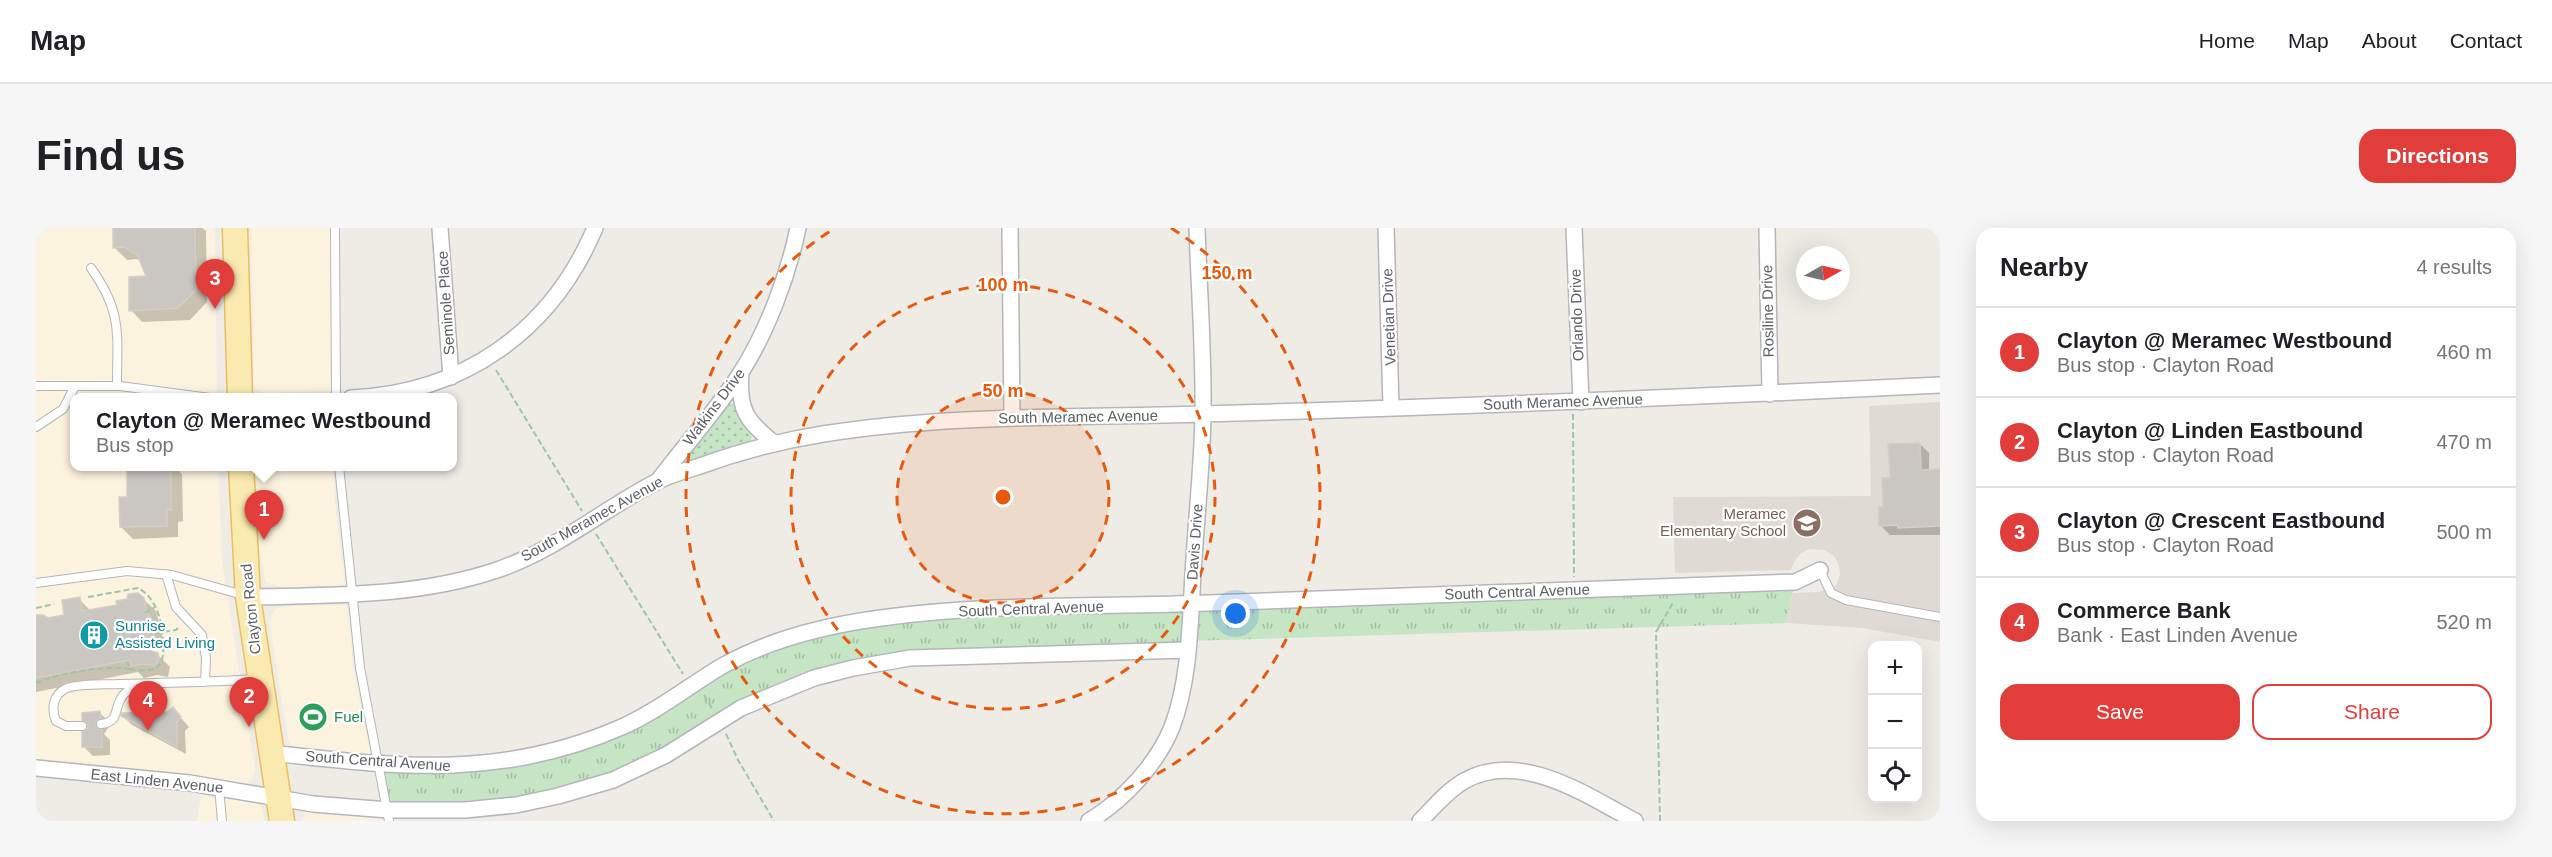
<!DOCTYPE html>
<html lang="en">
<head>
<meta charset="utf-8">
<style>
  :root { --surface:#fff; --page:#f6f6f6; --text:#202124; --muted:#757577; --line:#e0e0e0; --accent:#e13d3a }
  body { margin:0; font-family:Helvetica,sans-serif; background:var(--page); color:var(--text) }
  .controls { position:absolute; right:18px; bottom:18px; display:grid; overflow:hidden; border-radius:12px; box-shadow:0 6px 24px #0002 }
  .controls button { width:54px; height:54px; display:grid; place-items:center; padding:0; border:0; border-bottom:2px solid var(--line); background:var(--surface); color:var(--text); font:30px sans-serif }
  .compass { position:absolute; left:1760px; top:18px; width:54px; height:54px; border-radius:50%; background:var(--surface); box-shadow:0 6px 24px #0002; rotate:82deg }
  .you { position:absolute; left:1200px; top:386px; width:21px; height:21px; margin:-15px; border:4px solid #fff; border-radius:50%; background:#1a73e8; box-shadow:0 0 0 9px #1a73e833 }
  .badge { display:grid; place-items:center; width:39px; height:39px; border-radius:50%; background:var(--accent); color:#fff; font-size:20px; font-weight:700 }
  .pin { position:absolute; translate:-50% -50px; filter:drop-shadow(0 2px 3px #0008) }
  .pin::after { content:''; position:absolute; top:32px; width:21px; height:18px; background:inherit; clip-path:polygon(0 0,100% 0,50% 100%) }
  .popup { position:absolute; left:34px; top:165px; width:387px; height:78px; box-sizing:border-box; display:grid; place-content:center; border-radius:12px; background:var(--surface); filter:drop-shadow(0 2px 4px #0005); font-size:20px; white-space:nowrap; color:var(--muted) }
  .popup b { font-size:22px; color:var(--text) }
  .popup::after { content:''; position:absolute; left:50%; top:100%; margin-left:-12px; border:12px solid transparent; border-top-color:var(--surface) }
  .list { margin:0; padding:0; list-style:none }
  h2 { display:flex; justify-content:space-between; align-items:center; height:78px; margin:0; padding:0 24px; font-size:26px }
  h2 small { font-size:20px; font-weight:400; color:var(--muted) }
  .list li { display:grid; grid-template-columns:39px 1fr auto; gap:18px; align-items:center; box-sizing:border-box; height:90px; padding:0 24px; border-top:2px solid var(--line) }
  .list b { display:block; font-size:22px; white-space:nowrap }
  .list p { margin:0; font-size:20px; white-space:nowrap; color:var(--muted) }
  .list em { font-size:20px; font-style:normal; color:var(--muted) }
  .actions { display:flex; gap:12px; padding:18px 24px }
  .actions a { flex:1; padding:14px 0; border:2px solid var(--accent); border-radius:18px; text-align:center; font-size:21px; color:var(--accent) }
  .actions .main { background:var(--accent); color:#fff }
  .icon { flex:none; width:33px; height:33px; fill:none; stroke:currentColor; stroke-width:2; stroke-linecap:round; stroke-linejoin:round }
  .map { position:relative; flex:none; width:1904px; height:593px; overflow:hidden; border-radius:18px }
  header { display:flex; align-items:center; gap:36px; box-sizing:border-box; height:84px; padding:0 30px; background:var(--surface); border-bottom:2px solid var(--line) }
  header strong { font-size:28px }
  nav { display:flex; gap:33px; margin-inline-start:auto; font-size:21px }
  .intro { display:flex; align-items:center; justify-content:space-between; box-sizing:border-box; height:144px; padding:0 36px }
  h1 { margin:0; font-size:42px }
  .button { padding:15px 27px; border-radius:18px; background:var(--accent); color:#fff; font-size:21px; font-weight:700 }
  main { display:flex; gap:36px; padding:0 36px }
  aside { flex:1; background:var(--surface); border-radius:18px; box-shadow:0 6px 24px #0002 }
  .map>svg:first-child { display:block }
</style>
</head>
<body>
<header>
<strong>Map</strong>
<nav><a>Home</a><a>Map</a><a>About</a><a>Contact</a></nav>
</header>
<div class="intro"><h1>Find us</h1><a class="button">Directions</a></div>
<main>
<div class="map">
<svg width="1904" height="593" viewBox="0 0 1904 593">
  <defs>
    <pattern id="grass-dots" width="8" height="8" patternUnits="userSpaceOnUse" patternTransform="scale(1.5)"><rect width="8" height="8" fill="#c6e5c4"/><path d="M2 2h.1M6 6h.1" fill="none" stroke="#a4bda3" stroke-width="1.8" stroke-linecap="round"/></pattern>
    <pattern id="park-tufts" width="24" height="20" patternUnits="userSpaceOnUse" patternTransform="scale(1.5)"><rect width="24" height="20" fill="#c6e5c4"/><path d="M3 7l-1-3M5 7V3M7 7l1-3M15 17l-1-3M17 17v-4M19 17l1-3" fill="none" stroke="#a4bda3"/></pattern>
  </defs>
  <rect width="100%" height="100%" fill="#efece6"/>
  <path fill="#fcf3de" d="M0,0H179L181,169L39,170V238L182,239L186,334L219,542L216,551L211,555L196,556L169,549L141,545L0,533Z
    M215,0H294L296,163L227,165L221,162L218,157Z
    M219,239H298V266L309,357L247,360L230,354L224,327Z
    M311,377L318,445L335,527L258,520L254,516L252,510L234,399L235,388L240,381L249,378Z
    M165,567L219,574L225,578L228,593H161Z
    M276,582L349,589V593H266L269,584Z"/>
  <path fill="#dfdbd4" d="M1904,174V414L1826,400L1750,395L1757,365L1783,364L1800,357L1804,347L1803,338L1798,328L1788,322L1774,321L1765,325L1758,334L1755,342L1639,345L1637,269L1835,268L1833,178Z"/>
  <path fill="url(#grass-dots)" d="M694,175L698,176C702,188 715,198 716,209L714,213L654,232L650,229Z"/>
  <path fill="url(#park-tufts)" d="M1759,354L1750,395L1152,413L1151,422L925,427L778,450L630,527L522,568L352,582L342,535L389,539L555,510L693,434L845,390Z"/>
  <path fill="#0003" d="M78,0H166L170,3L171,74L154,92L106,94L95,82L112,50L105,33L100,31L91,32L79,20Z
    M1884,216L1893,225V243H1904V307H1854L1845,298L1855,251Z
    M92,238H138L146,246L147,293L142,294V309L97,311L85,299L92,270Z
    M43,371L55,383L107,371L120,383L129,418L109,422L121,426L134,439L132,449L121,447L108,450L102,444L0,464V389L12,391L30,388Z
    M137,481L153,499L149,503L150,526L96,497L87,488L132,486Z
    M64,485L73,494V499L68,506L74,512V527L57,528L48,519L52,502Z"/>
  <path fill="#cac7c2" stroke="#d4cec4" stroke-width="1.5" d="M77,0H159L160,62L142,80L93,83V49L110,48L101,26L87,19L77,20Z
    M1884,215L1885,242L1904,241V298L1862,300L1861,297L1843,298V279H1847L1846,250L1854,249L1852,216Z
    M91,238H135V282H131V298L84,299L83,269H91Z
    M102,365L108,370L111,387H114L118,407L84,413L122,425L123,431L119,438L108,436L95,438L94,432L0,450V387H7L12,390L28,387L26,372L44,369L46,383L81,377L80,373L91,371L92,366Z
    M137,479L145,489L141,494V519L85,488L86,485L131,484Z
    M64,483L65,490L59,497L66,502V519H46V504L51,501L52,497L46,492V485Z"/>
  <g fill="none" stroke-linecap="round" stroke-linejoin="round">
    <g stroke="#b3b6ba" stroke-width="10">
      <path id="lane" d="M299,0L300,170
        M55,40C87,85 81,106 81,158
        M0,158H84L174,170
        M0,199L27,181L38,160
        M303,238L324,440L353,593
        M1784,342L1795,365L1810,372L1904,389
        M130,346L140,379L166,407L170,430L169,454
        M0,355L91,343L136,347L207,367
        M65,496C82,494 78,485 84,472C88,464 95,460 102,456
        M46,498H30L20,493C15,481 17,467 29,461C41,455 70,457 84,456C130,455 176,454 222,451
        M183,559L186,593"/>
    </g>
    <g stroke="#b3b6ba" stroke-width="18">
      <path id="street" d="M404,0L415,149
        M974,0L976,190
        M1350,0L1355,179
        M1538,0L1545,174
        M1731,0L1734,166
        M705,145C702,181 710,193 738,215
        M315,170C427,165 515,104 559,0
        M622,253C649,217 680,183 704,146C731,104 752,48 762,0
        M212,369C296,367 381,369 461,342C520,322 566,282 620,254C633,247 648,243 661,239C702,224 743,213 787,206C913,186 1040,190 1167,186C1413,179 1659,169 1904,157
        M235,525C362,539 467,552 588,498C624,482 655,456 688,437C735,411 792,397 845,390C953,375 1064,379 1173,375C1368,368 1564,361 1759,354L1784,342
        M0,540L154,555L277,576L352,582H429L480,577L522,568L577,552L630,527L705,480L778,450L817,440L874,430L1151,422
        M1053,593C1088,572 1121,536 1136,499C1154,452 1154,395 1157,346C1160,293 1166,240 1167,187C1168,125 1163,62 1161,0
        M1384,593C1398,579 1411,563 1428,553C1485,521 1551,568 1599,593"/>
    </g>
    <g stroke="#ebbd63" stroke-width="27">
      <path id="primary" d="M199,0L204,170
        M205,238L212,369L246,593"/>
    </g>
    <path stroke="#9dc6a6" stroke-width="2" stroke-dasharray="6 3" stroke-linecap="butt" d="M460,142L546,283
      M1537,186L1538,349
      M560,306L647,446
      M52,369L102,360C117,368 124,385 126,403C129,430 130,448 94,441L91,434
      M0,380L18,376
      M109,385L119,379
      M119,405L140,402L143,399
      M0,455C21,445 71,437 94,441
      M668,467L677,482
      M690,506L702,532L738,593
      M1624,593L1620,404L1638,373"/>
    <use href="#lane" stroke="#fff" stroke-width="8"/>
    <use href="#street" stroke="#fff" stroke-width="15"/>
    <use href="#primary" stroke="#fbeaaf" stroke-width="24"/>
  </g>
  <circle cx="967" cy="269" r="106" fill="#e8590c" fill-opacity=".12"/>
  <g fill="none" stroke="#e8590c" stroke-width="3" stroke-dasharray="10 8">
    <circle cx="967" cy="269" r="106"/>
    <circle cx="967" cy="269" r="212"/>
    <path d="M1135 0A317 317 0 1 1 799 0"/>
  </g>
  <defs>
    <g id="school-disc" transform="scale(1.5)"><circle r="9.5" fill="#8d6e63" stroke="#fff"/><path d="M0-5L7-2L0 1L-7-2ZM-4 1L0 2.5L4 1V4Q0 6-4 4Z" fill="#fff"/></g>
    <g id="building-disc" transform="scale(1.5)"><circle r="9.5" fill="#0f9aa8" stroke="#fff"/><path d="M-4-6H4V6H1V3H-1V6H-4ZM-2.5-4.3h1.7v1.8h-1.7ZM.8-4.3h1.7v1.8H.8ZM-2.5-1h1.7V.8h-1.7ZM.8-1h1.7V.8H.8Z" fill="#fff"/></g>
    <g id="stadium-disc" transform="scale(1.5)"><circle r="9.5" fill="#2e9e5b" stroke="#fff"/><path d="M0-5a6.5 5 0 1 0 0 10a6.5 5 0 1 0 0-10ZM-3.5-1.8h7v3.6h-7Z" fill="#fff"/></g>
  </defs>
  <g fill-rule="evenodd">
    <use href="#school-disc" x="1771" y="295"/>
    <use href="#building-disc" x="58" y="407"/>
    <use href="#stadium-disc" x="277" y="489"/>
  </g>
  <g text-anchor="middle" stroke-width="4.5" stroke-linejoin="round" paint-order="stroke">
    <g font-size="15" fill="#5d6165" stroke="#fff">
      <text transform="translate(410 75) rotate(-94)" y="5">Seminole Place</text>
      <text transform="translate(1732 83) rotate(-91)" y="5">Rosiline Drive</text>
      <text transform="translate(1541 87) rotate(-92)" y="5">Orlando Drive</text>
      <text transform="translate(1353 89) rotate(-92)" y="5">Venetian Drive</text>
      <text transform="translate(1527 174) rotate(-2)" y="5">South Meramec Avenue</text>
      <text transform="translate(678 179) rotate(-53)" y="5">Watkins Drive</text>
      <text transform="translate(1042 189) rotate(-1)" y="5">South Meramec Avenue</text>
      <text transform="translate(556 291) rotate(-29)" y="5">South Meramec Avenue</text>
      <text transform="translate(1159 314) rotate(-86)" y="5">Davis Drive</text>
      <text transform="translate(1481 364) rotate(-2)" y="5">South Central Avenue</text>
      <text transform="translate(215 381) rotate(-96)" y="5">Clayton Road</text>
      <text transform="translate(995 381) rotate(-2)" y="5">South Central Avenue</text>
      <text transform="translate(342 533) rotate(4)" y="5">South Central Avenue</text>
      <text transform="translate(121 553) rotate(6)" y="5">East Linden Avenue</text>
    </g>
    <g font-size="15" fill="#785e54" stroke="#fff" text-anchor="end">
      <text x="1750" y="291">Meramec<tspan x="1750" dy="17">Elementary School</tspan></text>
    </g>
    <g font-size="15" fill="#0d838f" stroke="#fff" text-anchor="start">
      <text x="79" y="403">Sunrise<tspan x="79" dy="17">Assisted Living</tspan></text>
    </g>
    <g font-size="15" fill="#27864d" stroke="#fff" text-anchor="start">
      <text x="298" y="494">Fuel</text>
    </g>
  </g>
  <circle cx="967" cy="269" r="9" fill="#e8590c" stroke="#fff" stroke-width="3"/>
  <g font-size="18" text-anchor="middle" font-weight="bold" fill="#e8590c" stroke="#fff" stroke-width="4.5" stroke-linejoin="round" paint-order="stroke">
    <text x="1191" y="51">150 m</text>
    <text x="967" y="63">100 m</text>
    <text x="967" y="169">50 m</text>
  </g>
</svg>
<div class="controls">
<button>+</button>
<button>−</button>
<button><svg class="icon" aria-label="locate" viewBox="0 0 24 24"><circle cx="12" cy="12" r="6"/><path d="M12 2v4M12 18v4M2 12h4M18 12h4"/></svg></button>
</div>
<svg class="compass" viewBox="-18 -18 36 36"><path d="M0-13l5 13h-10z" fill="#e53935"/><path d="M0 13l5-13h-10z" fill="#757577"/></svg>
<div class="you"></div>
<div class="pin badge" style="left:228px;top:312px">1</div>
<div class="popup"><b>Clayton @ Meramec Westbound</b>Bus stop</div>
<div class="pin badge" style="left:213px;top:499px">2</div>
<div class="pin badge" style="left:179px;top:81px">3</div>
<div class="pin badge" style="left:112px;top:503px">4</div>
</div>
<aside>
<h2>Nearby<small>4 results</small></h2>
<ul class="list">
<li><span class="badge">1</span><div><b>Clayton @ Meramec Westbound</b><p>Bus stop · Clayton Road</p></div><em>460 m</em></li>
<li><span class="badge">2</span><div><b>Clayton @ Linden Eastbound</b><p>Bus stop · Clayton Road</p></div><em>470 m</em></li>
<li><span class="badge">3</span><div><b>Clayton @ Crescent Eastbound</b><p>Bus stop · Clayton Road</p></div><em>500 m</em></li>
<li><span class="badge">4</span><div><b>Commerce Bank</b><p>Bank · East Linden Avenue</p></div><em>520 m</em></li>
</ul>
<div class="actions"><a class="main">Save</a><a>Share</a></div>
</aside>
</main>
</body>
</html>
